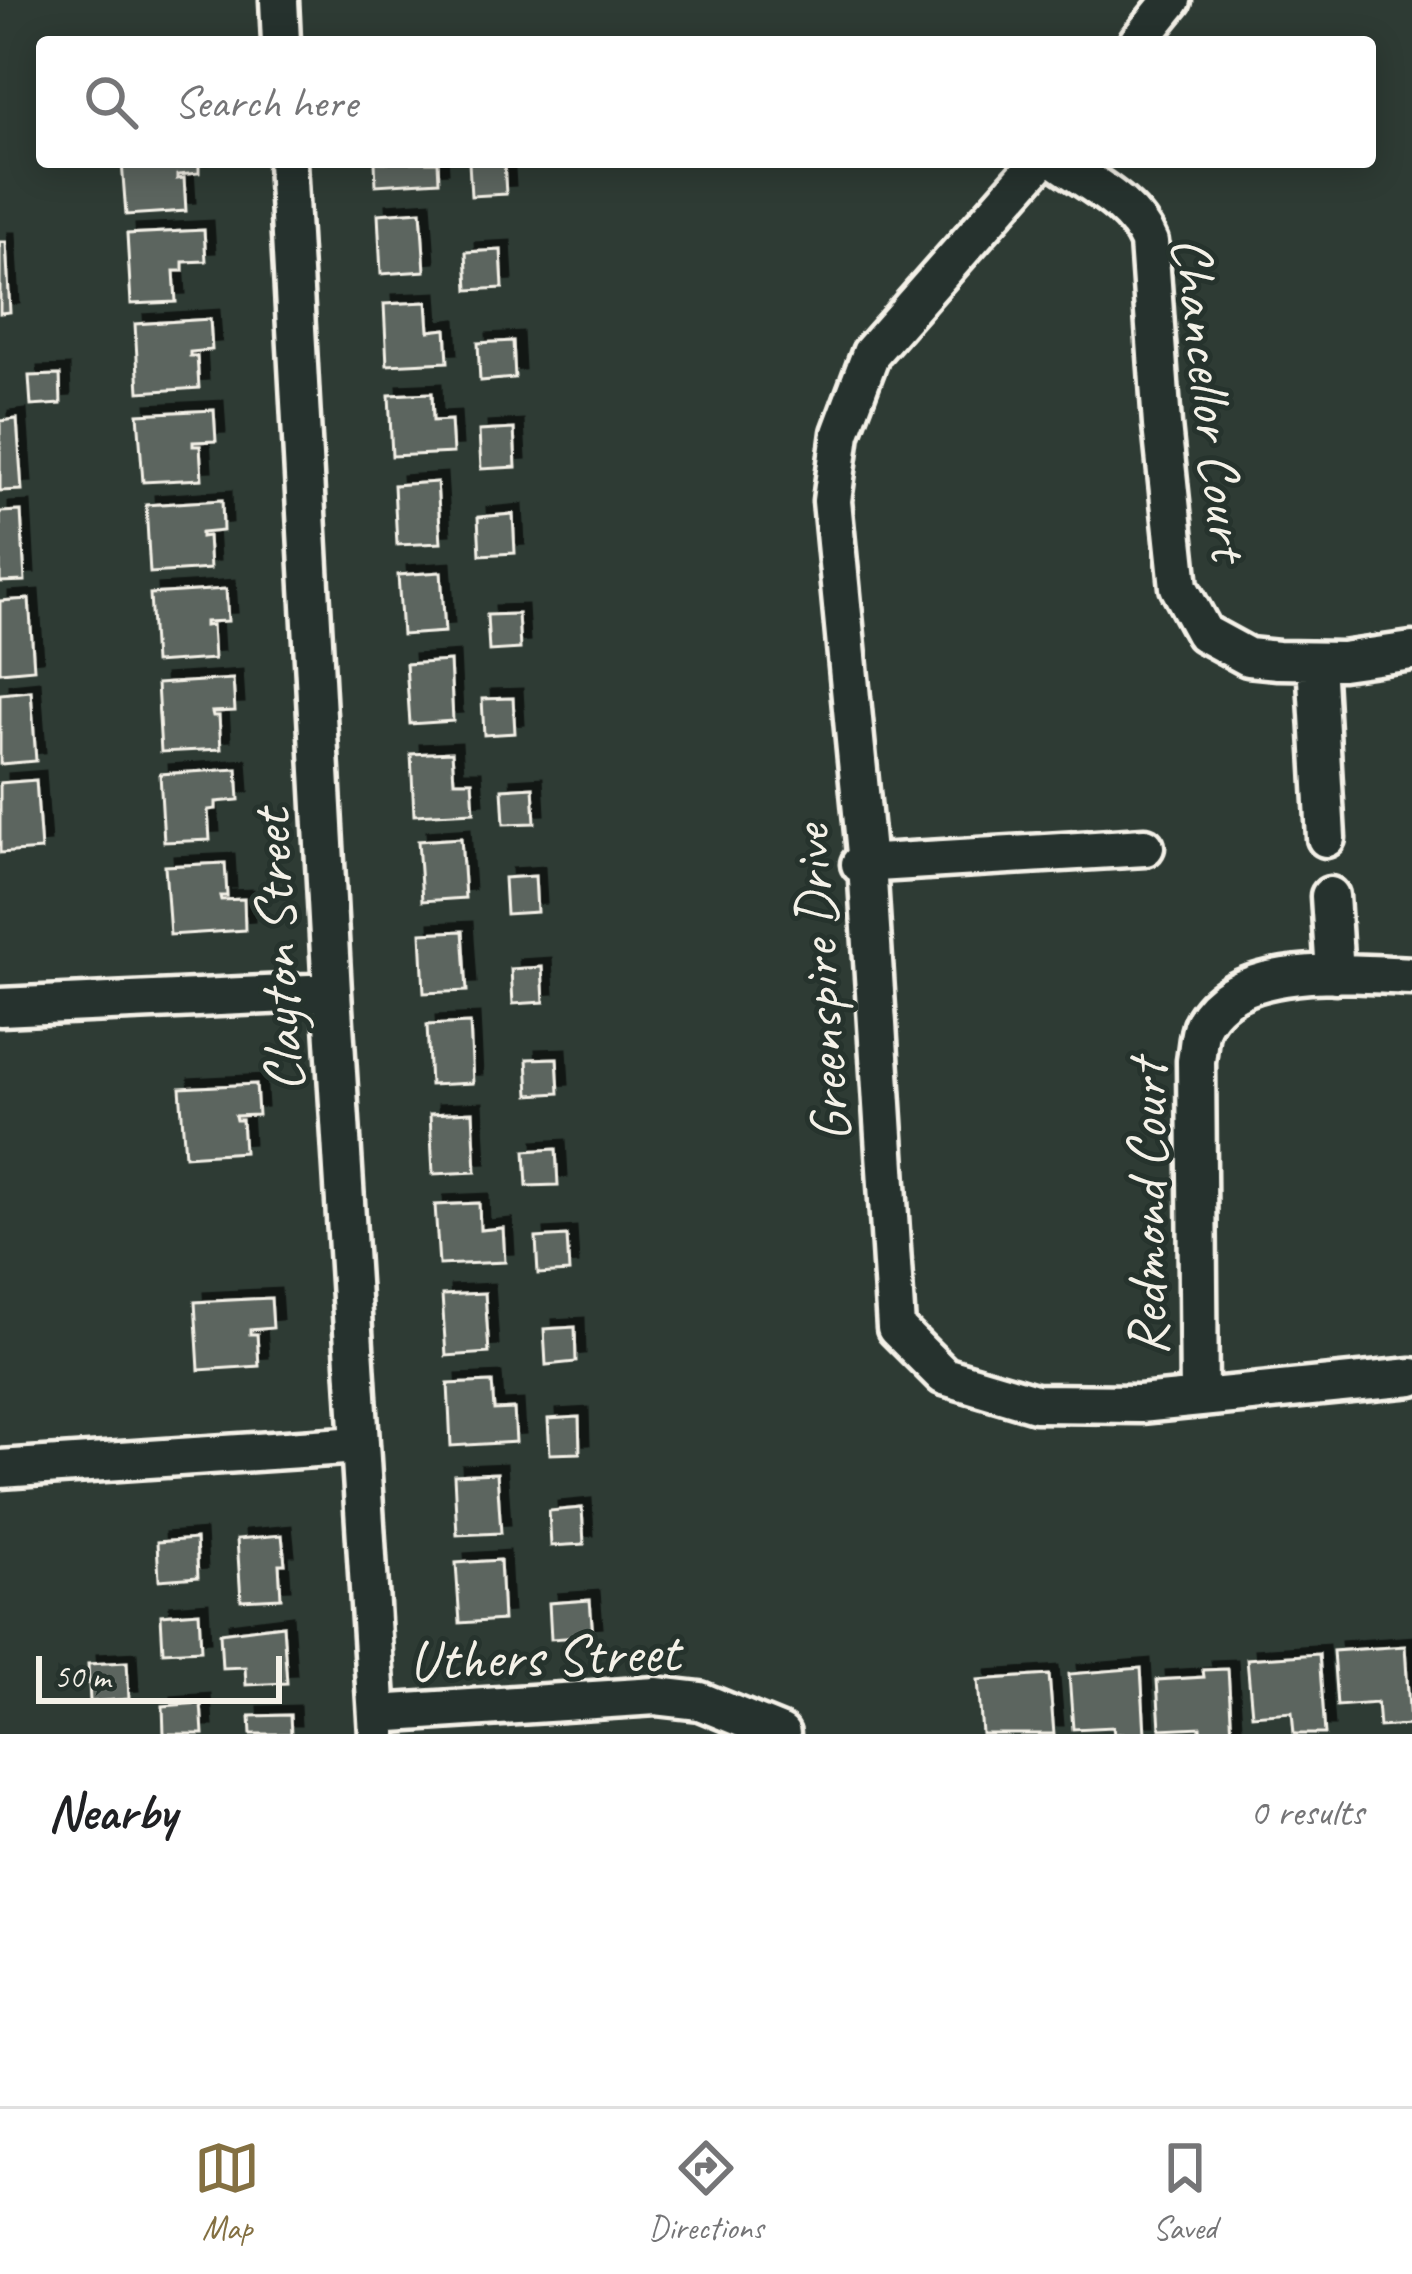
<!DOCTYPE html>
<html lang="en">
<head>
<meta charset="utf-8">
<style>
  :root { --surface:#fff; --page:#f2f2f2; --text:#202124; --muted:#757577; --line:#e0e0e0; --accent:#847042 }
  body { margin:0; font-family:Caveat,sans-serif; background:var(--page); color:var(--text) }
  .scale { position:absolute; left:36px; bottom:30px; width:246px; box-sizing:border-box; padding-left:12px; border:6px solid #f4f1e8; border-top:0; font-size:33px; line-height:42px; white-space:nowrap; color:#f4f1e8; -webkit-text-stroke:9px #26332d; paint-order:stroke }
  .list { margin:0; padding:0; list-style:none }
  h2 { display:flex; justify-content:space-between; align-items:center; height:156px; margin:0; padding:0 48px; font-size:51px }
  h2 small { font-size:39px; font-weight:400; color:var(--muted) }
  .icon { flex:none; width:66px; height:66px; fill:none; stroke:currentColor; stroke-width:2; stroke-linecap:round; stroke-linejoin:round }
  .map { position:relative; flex:none; width:1412px; height:1734px; overflow:hidden }
  .search { position:absolute; background:var(--surface); box-shadow:0 6px 30px #0003; left:36px; right:36px; top:36px; height:132px; display:flex; align-items:center; gap:30px; box-sizing:border-box; padding:0 42px; border-radius:12px; color:var(--muted); font-size:45px }
  .sheet { height:372px; background:var(--surface) }
  nav { display:flex; justify-content:space-around; align-items:center; box-sizing:border-box; height:168px; border-top:3px solid var(--line); background:var(--surface); font-size:33px; color:var(--muted) }
  nav a { display:grid; justify-items:center; gap:6px }
  nav .on { color:var(--accent) }
  .map>svg:first-child { display:block }
</style>
</head>
<body>
<div class="map">
<svg width="1412" height="1734" viewBox="0 0 1412 1734">
  <defs>
    <filter id="shadow"><feDropShadow dx="9" dy="-9" stdDeviation="0" flood-color="#0009"/></filter>
  </defs>
  <rect width="100%" height="100%" fill="#2e3b34"/>
  <filter id="ink" filterUnits="userSpaceOnUse"><feTurbulence type="fractalNoise" baseFrequency=".00833" numOctaves="2"/><feDisplacementMap in="SourceGraphic" scale="24" xChannelSelector="R" yChannelSelector="G"/><feConvolveMatrix kernelMatrix="1 2 1 2 8 2 1 2 1" color-interpolation-filters="sRGB"/></filter>
  <g filter="url(#ink)">
    <path fill="#5c655e" stroke="#f4f1e8" stroke-width="3" filter="url(#shadow)" d="M122,162H199V173L177,175V179L184,178L186,211L126,215Z
      M375,162H438L439,181L376,185Z
      M469,162H504L506,194L471,196Z
      M421,211L425,271L381,274L378,214Z
      M204,230L206,261L183,262V271H174L176,302L131,304L127,234Z
      M0,242H6L10,312L0,313Z
      M501,250L503,288L468,290L466,252Z
      M427,302L429,331L446,329L448,362L387,365L384,304Z
      M210,319L212,350L190,352V356H197L199,388L139,392L135,324Z
      M513,341L515,378L480,381L478,343Z
      M60,375L61,404L31,406L29,376Z
      M432,393L433,421L451,420L453,453L392,456L389,395Z
      M214,410L216,441L193,442V446H200L202,479L143,482L138,414Z
      M17,419L22,490L0,491V421Z
      M514,429L516,467L481,469L479,431Z
      M437,482L441,543L397,545L394,485Z
      M222,500L223,531L201,533V537L208,536L210,569L150,573L146,505Z
      M21,511L25,581L0,582V512Z
      M513,514L515,553L480,555L478,517Z
      M441,572L445,632L402,635L398,575Z
      M226,589L228,621L205,622V626L212,625L214,659L154,663L150,594Z
      M29,599L34,669L0,672V601Z
      M518,614L520,649L489,651L487,615Z
      M450,661L453,721L410,724L406,664Z
      M233,679L235,711L212,712L213,716H219L221,749L161,752L157,684Z
      M31,691L36,761L0,764V694Z
      M513,698L515,733L484,735L482,699Z
      M452,752L454,781H472L474,812L414,815L411,754Z
      M237,769L239,800L216,802V809L208,810L210,840L164,842L160,774Z
      M36,780L41,850L0,853V783Z
      M533,787L535,823L504,824L502,789Z
      M461,838L465,898L422,901L418,841Z
      M225,863L227,896H220L221,900L244,899L245,930L170,935L165,866Z
      M535,876L537,912L506,914L504,878Z
      M463,931L467,991L424,993L421,933Z
      M542,967L544,1002L513,1004L511,969Z
      M470,1023L473,1083L430,1085L427,1025Z
      M557,1058L559,1093L529,1095L527,1059Z
      M256,1084L258,1115L235,1116L236,1120H242L244,1152L185,1156L180,1088Z
      M473,1112L476,1172L433,1174L430,1114Z
      M556,1149L558,1185L527,1186L525,1151Z
      M479,1203L480,1230L503,1228L505,1262L439,1265L435,1205Z
      M567,1236L569,1272L538,1274L536,1238Z
      M485,1293L489,1353L446,1356L442,1295Z
      M271,1298L273,1328L250,1330V1334H257L259,1366L199,1370L195,1302Z
      M575,1327L576,1362L546,1365L544,1329Z
      M492,1382L494,1410L514,1409L516,1442L451,1446L448,1384Z
      M579,1417L580,1453L550,1454L548,1419Z
      M497,1473L501,1533L457,1535L454,1475Z
      M582,1508L584,1544L551,1546L549,1511Z
      M282,1535L285,1564H279L281,1598L241,1600L237,1539Z
      M196,1539L198,1577L159,1580L157,1542Z
      M500,1560L503,1620L460,1623L456,1563Z
      M590,1600L593,1636L551,1639L549,1603Z
      M199,1612L201,1650L163,1652L161,1615Z
      M283,1625L287,1683L246,1685L245,1667L222,1668L220,1633Z
      M1405,1646L1410,1725L1379,1727L1377,1703L1337,1706L1333,1651Z
      M1319,1654L1325,1734H1294L1292,1712L1252,1715L1247,1659Z
      M127,1662L129,1699L90,1702L88,1664Z
      M1141,1668L1145,1734H1114L1113,1727L1073,1729L1069,1674Z
      M1228,1669L1232,1734H1201V1727L1160,1729L1157,1680L1204,1677L1203,1670Z
      M1049,1675L1054,1734H982L978,1680Z
      M201,1703L203,1734H164L163,1706Z
      M290,1715L291,1734H251L250,1716Z"/>
    <g fill="none" stroke-linecap="round" stroke-linejoin="round">
      <g stroke="#f4f1e8" stroke-width="45">
        <path id="street" d="M279,0L281,42
          M1138,42L1172,0
          M287,162L332,992L378,1734
          M1039,162L871,353L841,433L832,501L867,864L896,1328L944,1376L1035,1403L1140,1404L1412,1377
          M1060,162C1092,185 1134,205 1149,242L1162,425L1179,587L1204,633L1248,657L1278,660L1342,661L1412,651
          M1316,661L1326,838
          M860,864L1145,847
          M1330,896L1335,974
          M0,1007L332,992
          M1199,1398L1196,1061C1198,1050 1198,1034 1203,1024C1237,960 1352,974 1412,976
          M0,1469L360,1445
          M377,1714L656,1696L700,1701L781,1734"/>
      </g>
      <use href="#street" stroke="#26332d" stroke-width="36"/>
    </g>
  </g>
  <g text-anchor="middle" stroke-width="10" stroke-linejoin="round" paint-order="stroke">
    <g font-size="57" fill="#f4f1e8" stroke="#26332d">
      <text transform="translate(1212 398) rotate(83)" y="20">Chancellor Court</text>
      <text transform="translate(276 951) rotate(-93)" y="20">Clayton Street</text>
      <text transform="translate(819 984) rotate(-94)" y="20">Greenspire Drive</text>
      <text transform="translate(1146 1208) rotate(-90)" y="20">Redmond Court</text>
      <text transform="translate(544 1655) rotate(-2)" y="20">Uthers Street</text>
    </g>
  </g>
</svg>
<div class="scale">50 m</div>
<div class="search"><svg class="icon" aria-label="search" viewBox="0 0 24 24"><circle cx="10" cy="10" r="6"/><path d="M15 15l6 6"/></svg>Search here</div>
</div>
<section class="sheet">
<h2>Nearby<small>0 results</small></h2>
<ul class="list">
</ul>
</section>
<nav>
<a class="on"><svg class="icon" aria-label="map" viewBox="0 0 24 24"><path d="M3 6l6-2 6 2 6-2v14l-6 2-6-2-6 2zM9 4v14M15 6v14"/></svg>Map</a>
<a><svg class="icon" aria-label="directions" viewBox="0 0 24 24"><path d="M12 3l9 9-9 9-9-9zM9 14v-3h6M13 9l2 2-2 2"/></svg>Directions</a>
<a><svg class="icon" aria-label="saved" viewBox="0 0 24 24"><path d="M7 4h10v16l-5-4-5 4z"/></svg>Saved</a>
</nav>
</body>
</html>
